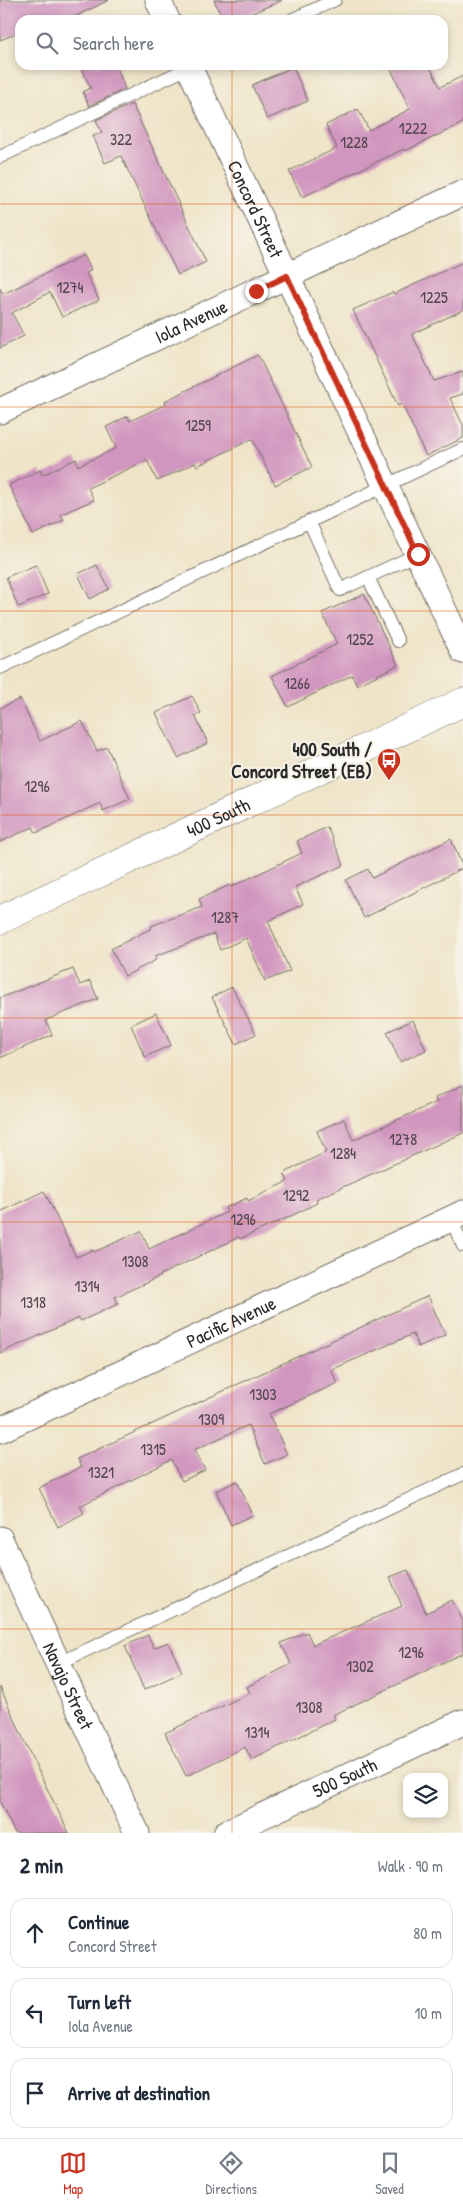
<!DOCTYPE html>
<html lang="en">
<head>
<meta charset="utf-8">
<style>
  :root { --surface:#fff; --page:#f2f2f3; --text:#1f2937; --muted:#747a83; --line:#e0e1e3; --accent:#c8321e }
  body { margin:0; font-family:"Patrick Hand",sans-serif; background:var(--page); color:var(--text) }
  .controls { position:absolute; right:15px; bottom:15px; display:grid; overflow:hidden; border-radius:10px; box-shadow:0 2px 8px #0003 }
  .controls button { width:45px; height:45px; display:grid; place-items:center; padding:0; border:0; border-bottom:1px solid var(--line); background:var(--surface); color:var(--text); font:25px sans-serif }
  .stop { position:absolute; width:15px; height:15px; margin:-11px; border:4px solid #c8321e; border-radius:50%; background:#fff }
  .stop.end { background:#c8321e; border-color:#fff; box-shadow:0 1px 5px #0008 }
  .list { margin:0; padding:0; list-style:none }
  h2 { display:flex; justify-content:space-between; align-items:center; height:65px; margin:0; padding:0 20px; font-size:21px }
  h2 small { font-size:16px; font-weight:400; color:var(--muted) }
  .list li { display:grid; grid-template-columns:32px 1fr auto; gap:15px; align-items:center; box-sizing:border-box; height:70px; margin:0 10px 10px; padding:0 10px; border:1px solid var(--line); border-radius:15px }
  .list b { display:block; font-size:19px; white-space:nowrap }
  .list p { margin:0; font-size:16px; white-space:nowrap; color:var(--muted) }
  .list em { font-size:16px; font-style:normal; color:var(--muted) }
  .icon { flex:none; width:28px; height:28px; fill:none; stroke:currentColor; stroke-width:2; stroke-linecap:round; stroke-linejoin:round }
  .map { position:relative; flex:none; width:463px; height:1833px; overflow:hidden }
  .search { position:absolute; background:var(--surface); box-shadow:0 2px 8px #0003; left:15px; right:15px; top:15px; height:55px; display:flex; align-items:center; gap:12px; box-sizing:border-box; padding:0 18px; border-radius:15px; color:var(--muted); font-size:19px }
  .sheet { height:305px; background:var(--surface) }
  nav { display:flex; justify-content:space-around; align-items:center; box-sizing:border-box; height:70px; border-top:1px solid var(--line); background:var(--surface); font-size:14px; color:var(--muted) }
  nav a { display:grid; justify-items:center; gap:2px }
  nav .on { color:var(--accent) }
  .map>svg:first-child { display:block }
</style>
</head>
<body>
<div class="map">
<svg width="463" height="1833" viewBox="0 0 463 1833">
  <rect width="100%" height="100%" fill="#f7f3e8"/>
  <filter id="ink" filterUnits="userSpaceOnUse"><feTurbulence type="fractalNoise" baseFrequency=".02" numOctaves="2"/><feDisplacementMap in="SourceGraphic" scale="10" xChannelSelector="R" yChannelSelector="G"/><feConvolveMatrix kernelMatrix="1 2 1 2 8 2 1 2 1" color-interpolation-filters="sRGB"/></filter>
  <filter id="wash" filterUnits="userSpaceOnUse"><feTurbulence type="fractalNoise" baseFrequency=".0096" numOctaves="4" result="noise"/><feDisplacementMap in="SourceGraphic" scale="20" xChannelSelector="R" yChannelSelector="G"/><feGaussianBlur stdDeviation="1.12" result="paint"/><feColorMatrix in="noise" values="0 0 0 0 0 0 0 0 0 0 0 0 0 0 0 0 0 1.4 0 .05"/><feComposite in="paint" operator="in"/></filter>
  <g filter="url(#wash)">
    <rect width="100%" height="100%" fill="#efe4c8"/>
    <g id="blocks">
      <path fill="#d196bf" d="M0,0H109L68,20H20V32L0,40Z
        M214,0H282L237,20H223Z
        M79,65H116L125,89L89,106L83,92L91,88Z
        M389,65H429L440,87L463,76V123L405,151L404,149L302,197L289,171L337,148L326,125L358,109L369,130L410,109Z
        M293,67L308,101L267,119L252,85Z
        M132,104L206,262L178,275L121,156L105,163L93,136L102,132L96,120Z
        M84,255L91,270L86,273L99,300L62,317L50,292L12,313L24,336L0,348V288L3,294Z
        M463,262V310L412,334L434,381L463,372V394L450,398L463,425V438L426,456L402,404L398,406L353,310L393,292L394,294Z
        M258,355L312,467L275,485L252,439L197,466L195,463L157,481L147,460L88,488L94,500L61,514L64,520L33,535L9,485L40,470L42,475L76,459L78,466L116,448L106,427L128,416L130,421L166,404L165,401Z
        M36,565L48,594L18,607L6,577Z
        M97,565L109,589L90,599L78,574Z
        M364,594L398,665L357,685L352,675L288,707L272,676L337,644L322,613Z
        M192,696L201,713L195,716L208,743L178,758L156,713Z
        M20,699L40,741L82,721L97,751L107,747L130,799L103,811L100,803L36,833L33,827L0,842V708Z
        M327,827L344,865L295,887L303,904L268,921L290,971L265,981L246,938L220,950L214,934L155,956L156,960L125,976L111,949L152,928L151,926L202,907L199,899L230,885L231,887L302,853L297,841Z
        M451,839L463,868L364,918L346,880L368,869L372,878Z
        M73,969L80,985L90,981L98,999L46,1020L52,1035L0,1058V998Z
        M232,987L256,1034L236,1044L212,997Z
        M156,1013L171,1045L145,1057L131,1025Z
        M413,1020L426,1050L400,1062L387,1032Z
        M463,1085V1133L316,1199L317,1203L289,1217L240,1239L239,1237L160,1275L161,1276L115,1297L118,1304L81,1321L79,1318L0,1353V1212L44,1191L76,1257L93,1250L94,1252L141,1231L149,1249L227,1212L225,1208L247,1198L248,1201L288,1181L284,1173L326,1152L317,1131L344,1119L353,1140L437,1102L435,1098Z
        M428,1296L445,1335L418,1347L413,1334L331,1370L338,1383L269,1414L287,1454L265,1464L248,1425L194,1450L205,1470L182,1481L171,1460L80,1506L84,1513L58,1527L39,1488L81,1467L77,1459Z
        M237,1481L253,1515L231,1525L216,1491Z
        M408,1570L426,1613L452,1600L463,1621V1653L333,1715L335,1719L252,1760L245,1747L186,1776L165,1733L250,1693L247,1687L291,1664L281,1643L307,1632L313,1645L402,1606L390,1577Z
        M148,1635L154,1648L168,1642L182,1672L144,1690L125,1646Z
        M0,1687L32,1758L69,1833H15L0,1802Z"/>
    </g>
  </g>
  <g filter="url(#ink)">
    <use href="#blocks" fill-opacity="0" stroke="#706c62" stroke-width="1"/>
    <g fill="none" stroke-linecap="round" stroke-linejoin="round">
      <g stroke="#706c62" stroke-width="14">
        <path id="service" d="M291,20L335,0
          M0,157L192,66
          M309,521L340,590L368,577
          M398,641L368,577L418,554
          M0,668L463,449
          M451,1219L463,1246
          M57,1664L463,1474"/>
      </g>
      <g stroke="#706c62" stroke-width="27">
        <g id="minor">
          <path d="M158,0L167,20"/>
          <path id="s1" d="M188,65L463,651"/>
          <path id="s2" d="M0,411L463,193"/>
          <path id="s3" d="M0,1430L463,1213"/>
          <path id="s4" d="M0,1539L137,1833"/>
          <path id="s5" d="M226,1833L463,1722"/>
        </g>
      </g>
      <g stroke="#706c62" stroke-width="29">
        <g id="secondary">
          <path id="s6" d="M0,920L463,702"/>
        </g>
      </g>
      <use href="#service" stroke="#fff" stroke-width="12"/>
      <use href="#minor" stroke="#fff" stroke-width="25"/>
      <use href="#secondary" stroke="#fff" stroke-width="28"/>
    </g>
  </g>
  <g fill="none" stroke-linecap="round" stroke-linejoin="round" filter="url(#ink)">
    <path stroke="#c8321e" stroke-width="6" d="M256,291L287,276L418,554"/>
  </g>
  <path fill="none" stroke="#df570e" stroke-width="1" stroke-opacity="0.55" d="M232,0V20M232,65V1833M0,204H463M0,407H463M0,611H463M0,815H463M0,1018H463M0,1222H463M0,1426H463M0,1629H463"/>
  <defs>
    <g id="bus-pin" transform="scale(1.25)"><path d="M0 17L-7.5 6A9.5 9.5 0 1 1 7.5 6Z" fill="#c8321e" stroke="#f7f3e8"/><path d="M-5-6H5V4H4V6H2V4H-2V6H-4V4H-5ZM-3.5-4V0h7V-4ZM-3.5 1.2v1.5H-2V1.2ZM2 1.2v1.5H3.5V1.2Z" fill="#fff"/></g>
  </defs>
  <g fill-rule="evenodd">
    <use href="#bus-pin" x="389" y="760"/>
  </g>
  <g text-anchor="middle" stroke-width="4" stroke-linejoin="round" paint-order="stroke">
    <g font-size="16" fill="#544650">
      <text x="413" y="134">1222</text>
      <text x="121" y="145">322</text>
      <text x="354" y="148">1228</text>
      <text x="70" y="293">1274</text>
      <text x="434" y="303">1225</text>
      <text x="198" y="431">1259</text>
      <text x="360" y="645">1252</text>
      <text x="297" y="689">1266</text>
      <text x="37" y="792">1296</text>
      <text x="225" y="923">1287</text>
      <text x="403" y="1145">1278</text>
      <text x="343" y="1159">1284</text>
      <text x="296" y="1201">1292</text>
      <text x="243" y="1225">1296</text>
      <text x="135" y="1267">1308</text>
      <text x="87" y="1292">1314</text>
      <text x="33" y="1308">1318</text>
      <text x="263" y="1400">1303</text>
      <text x="211" y="1425">1309</text>
      <text x="153" y="1455">1315</text>
      <text x="101" y="1478">1321</text>
      <text x="411" y="1658">1296</text>
      <text x="360" y="1672">1302</text>
      <text x="309" y="1713">1308</text>
      <text x="257" y="1738">1314</text>
    </g>
    <g font-size="19" fill="#2b2b2b" stroke="#f7f3e8">
      <text dy="7" stroke="none"><textPath href="#s1" startOffset="159">Concord Street</textPath></text>
      <text dy="7" stroke="none"><textPath href="#s2" startOffset="211">Iola Avenue</textPath></text>
      <text dy="7" stroke="none"><textPath href="#s6" startOffset="241">400 South</textPath></text>
      <text dy="7" stroke="none"><textPath href="#s3" startOffset="255">Pacific Avenue</textPath></text>
      <text dy="7" stroke="none"><textPath href="#s4" startOffset="162">Navajo Street</textPath></text>
      <text dy="7" stroke="none"><textPath href="#s5" startOffset="131">500 South</textPath></text>
    </g>
    <g font-size="19" font-weight="bold" fill="#2b2b2b" stroke="#f7f3e8" text-anchor="end">
      <text x="372" y="756">400 South /<tspan x="372" dy="22">Concord Street (EB)</tspan></text>
    </g>
  </g>
</svg>
<div class="controls">
<button><svg class="icon" aria-label="layers" viewBox="0 0 24 24"><path d="M12 4l9 5-9 5-9-5zM3 14l9 5 9-5"/></svg></button>
</div>
<div class="stop" style="left:418px;top:554px"></div>
<div class="stop end" style="left:256px;top:291px"></div>
<div class="search"><svg class="icon" aria-label="search" viewBox="0 0 24 24"><circle cx="10" cy="10" r="6"/><path d="M15 15l6 6"/></svg>Search here</div>
</div>
<section class="sheet">
<h2>2 min<small>Walk · 90 m</small></h2>
<ul class="list">
<li><svg class="icon" aria-label="ahead" viewBox="0 0 24 24"><path d="M12 20V5M6 11l6-6 6 6"/></svg><div><b>Continue</b><p>Concord Street</p></div><em>80 m</em></li>
<li><svg class="icon" aria-label="left" viewBox="0 0 24 24"><path d="M17 20v-9H6M10 6l-5 5 5 5"/></svg><div><b>Turn left</b><p>Iola Avenue</p></div><em>10 m</em></li>
<li><svg class="icon" aria-label="arrive" viewBox="0 0 24 24"><path d="M6 21V4h12l-3 4 3 4H6"/></svg><div><b>Arrive at destination</b></div></li>
</ul>
</section>
<nav>
<a class="on"><svg class="icon" aria-label="map" viewBox="0 0 24 24"><path d="M3 6l6-2 6 2 6-2v14l-6 2-6-2-6 2zM9 4v14M15 6v14"/></svg>Map</a>
<a><svg class="icon" aria-label="directions" viewBox="0 0 24 24"><path d="M12 3l9 9-9 9-9-9zM9 14v-3h6M13 9l2 2-2 2"/></svg>Directions</a>
<a><svg class="icon" aria-label="saved" viewBox="0 0 24 24"><path d="M7 4h10v16l-5-4-5 4z"/></svg>Saved</a>
</nav>
</body>
</html>
